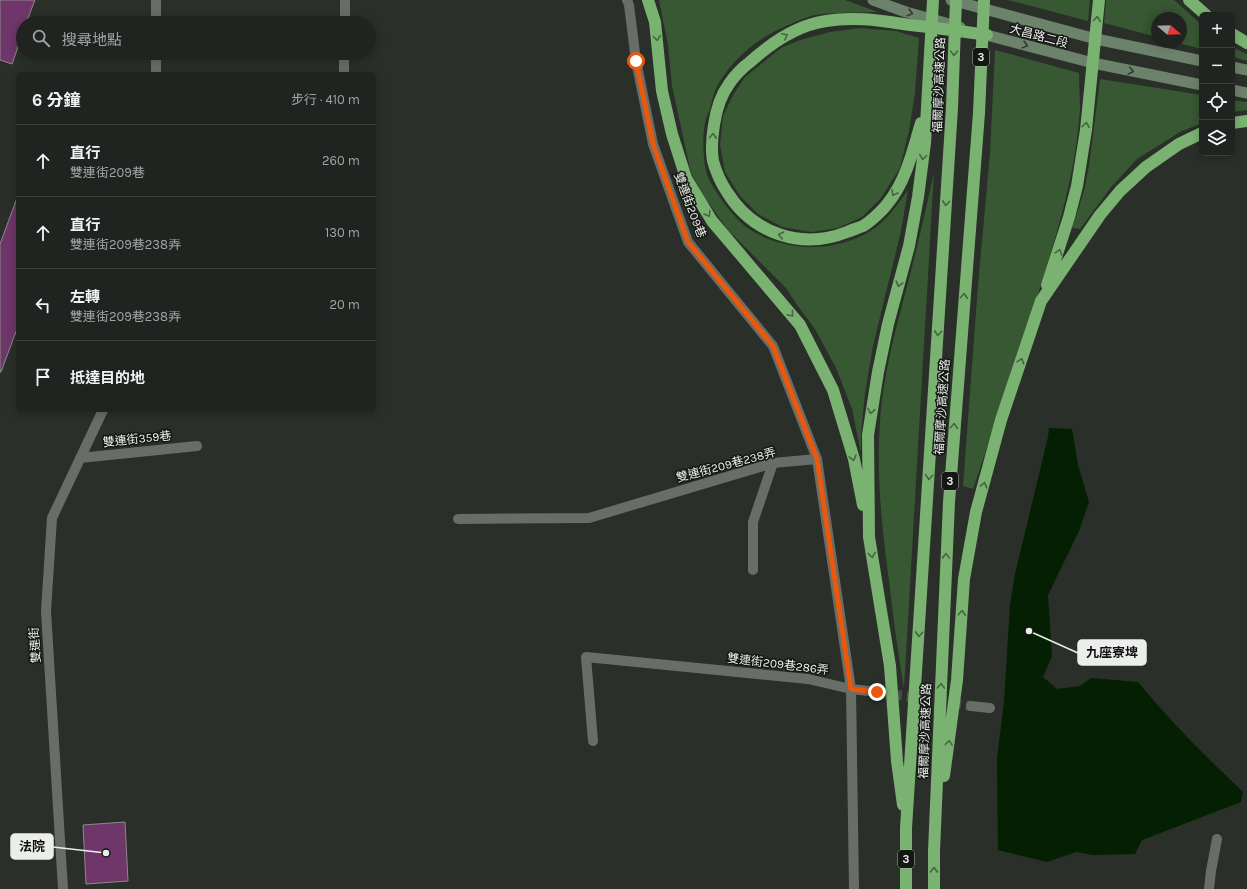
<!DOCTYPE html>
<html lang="zh-TW">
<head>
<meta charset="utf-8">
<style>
  :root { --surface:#20231f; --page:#282b28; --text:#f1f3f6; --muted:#a2a4a4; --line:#3d403d }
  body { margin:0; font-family:Karla,"Noto Sans TC",sans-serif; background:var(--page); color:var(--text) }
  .controls { position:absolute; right:12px; top:12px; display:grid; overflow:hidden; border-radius:6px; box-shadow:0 2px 10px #0003 }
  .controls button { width:36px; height:36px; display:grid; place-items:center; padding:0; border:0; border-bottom:1px solid var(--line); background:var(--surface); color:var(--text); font:20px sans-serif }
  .compass { position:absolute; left:1151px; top:12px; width:36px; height:36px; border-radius:50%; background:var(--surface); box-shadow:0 2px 10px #0003; rotate:109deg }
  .stop { position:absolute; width:12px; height:12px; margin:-9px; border:3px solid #ea580c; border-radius:50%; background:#fff }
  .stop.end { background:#ea580c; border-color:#fff; box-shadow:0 1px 4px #0008 }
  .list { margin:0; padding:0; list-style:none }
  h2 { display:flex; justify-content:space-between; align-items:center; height:52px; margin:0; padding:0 16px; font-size:17px }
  h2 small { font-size:13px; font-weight:400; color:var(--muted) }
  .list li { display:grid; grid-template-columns:26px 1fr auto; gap:12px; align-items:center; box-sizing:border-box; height:72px; padding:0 16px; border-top:1px solid var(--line) }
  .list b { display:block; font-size:15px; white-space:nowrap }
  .list p { margin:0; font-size:13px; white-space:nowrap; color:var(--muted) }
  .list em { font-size:13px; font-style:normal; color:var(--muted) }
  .icon { flex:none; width:22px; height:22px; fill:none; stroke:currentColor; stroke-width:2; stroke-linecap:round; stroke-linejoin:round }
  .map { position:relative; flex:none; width:1247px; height:889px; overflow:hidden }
  .search { position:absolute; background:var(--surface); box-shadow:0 2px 10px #0003; left:16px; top:16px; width:360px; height:44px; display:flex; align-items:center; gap:10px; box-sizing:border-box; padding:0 14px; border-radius:22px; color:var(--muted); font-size:15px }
  .panel { position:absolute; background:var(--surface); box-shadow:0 2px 10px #0003; left:16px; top:72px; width:360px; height:340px; border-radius:6px }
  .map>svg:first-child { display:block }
</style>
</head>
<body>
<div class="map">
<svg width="1247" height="889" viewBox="0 0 1247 889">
  <rect width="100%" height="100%" fill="#2a2f29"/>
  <path fill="#385733" d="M659,0H845L878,12C857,13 836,12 815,15C809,16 803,19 798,21C765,33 737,53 719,83C714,91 712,101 710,109C708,113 706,118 705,123C702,138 703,163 708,177C714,191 734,218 746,227C782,252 835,254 872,230C887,220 897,205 908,190L901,231L873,346L865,393L861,434V453L852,409L836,368L815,329L797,305L786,288L727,229L705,198L691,173L672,86L668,45Z
    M1008,0H1090L1088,21Z
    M1106,0H1174L1202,25V49L1174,42H1181V18H1157V37L1104,23Z
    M860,28L896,31L919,38L915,93L909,131L900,168L881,198L862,217L838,228L811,232L782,227L758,214L740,196L725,172L720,145L723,116L733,95L745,77L781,48L800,40L830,32Z
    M1232,47L1247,54V61L1232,57Z
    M995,50L1079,73C1079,85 1080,97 1080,109C1076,173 1057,234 1038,294C1017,360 995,424 973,489L963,486L978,285L990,153Z
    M1100,79L1202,95V123L1180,132L1137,159L1112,186L1080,229L1072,228L1084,191L1089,166Z
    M1232,100L1247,102V110L1232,112Z
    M934,172L904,689C898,653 893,617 889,581C882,528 876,475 880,421C884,367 899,319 912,267C920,236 927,204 934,172Z"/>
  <path fill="#041f02" d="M1049,428L1072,429L1078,465L1089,502L1079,531L1048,595L1052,656L1043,677L1057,689L1080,686L1091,678L1138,682C1170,721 1206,757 1243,792L1241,802L1142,840L1135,854L1093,855L1076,852L1047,862L998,850L997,758L1004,702L1010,605L1015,574L1048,437Z"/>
  <path fill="#6e3669" stroke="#8f888e" d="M0,0H35L26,23H23V33L12,64L0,60Z
    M17,198H18V326L1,372H0V244Z
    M125,822L128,881L86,884L83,825Z"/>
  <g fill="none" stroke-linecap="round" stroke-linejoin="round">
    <path stroke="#474c46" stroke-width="10" stroke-dasharray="10 5" stroke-linecap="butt" d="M877,692L971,706"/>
    <path stroke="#686e67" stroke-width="10" d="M627,0L629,5L636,61L653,144L688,242L773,346L817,459
      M156,23V0
      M345,23V0
      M156,74V53
      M344,74V53
      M80,458L197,446
      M458,519L589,518L773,463L817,459L851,689L877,692
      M753,570V522L773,463
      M971,706L990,708
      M593,741L586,657L808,679L851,689L854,889
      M63,889L46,611L52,518L103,410
      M1209,889L1211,871L1217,839"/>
    <path stroke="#6d826a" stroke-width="11" d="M873,0L906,12L960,27
      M951,0L1096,39L1202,61
      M979,33L1093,63L1202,85
      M1232,67L1247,70
      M1232,90L1247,93"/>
    <path stroke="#7ab271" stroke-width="12" d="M648,0L655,22L662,91L672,134L686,178L712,221L800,325L833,390L854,459L863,505
      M1189,0L1206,15
      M1232,34L1247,43
      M921,123C913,150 906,181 888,203C883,210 870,222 863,226C858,228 852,230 847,232C802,250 753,234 727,192C721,183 716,172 713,161C711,149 712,137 714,125C716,111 721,95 729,84C735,75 742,68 750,62C771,43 798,25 826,21C855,16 882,21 910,25C936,28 961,31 987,35
      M1232,123L1247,121
      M1047,285L1069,217L1077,186L1086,130L1099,0
      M944,776L957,680L964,579L976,512L1001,420L1041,301L1100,215L1120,191L1146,167L1179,144L1202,133
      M903,805L897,761L890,666L869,537L868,435L878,372L888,324L909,246L918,197L925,143L933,0
      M906,889V828L952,108L956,0
      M934,889V851L949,502L979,113L984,0"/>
  </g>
  <defs><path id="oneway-chevron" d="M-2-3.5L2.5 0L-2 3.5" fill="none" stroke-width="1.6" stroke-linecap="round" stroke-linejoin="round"/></defs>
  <g stroke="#333c32">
    <use href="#oneway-chevron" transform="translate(910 13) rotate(17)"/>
    <use href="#oneway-chevron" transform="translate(1025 45) rotate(15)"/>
    <use href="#oneway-chevron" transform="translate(1131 71) rotate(11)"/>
  </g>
  <g stroke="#476442">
    <use href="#oneway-chevron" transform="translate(1097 19) rotate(-85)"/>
    <use href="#oneway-chevron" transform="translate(785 36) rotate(-26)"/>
    <use href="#oneway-chevron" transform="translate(657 38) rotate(82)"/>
    <use href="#oneway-chevron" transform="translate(954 53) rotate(92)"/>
    <use href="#oneway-chevron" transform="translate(1086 125) rotate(-83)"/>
    <use href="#oneway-chevron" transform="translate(713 136) rotate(-86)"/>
    <use href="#oneway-chevron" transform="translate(923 157) rotate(98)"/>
    <use href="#oneway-chevron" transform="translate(894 193) rotate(121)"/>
    <use href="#oneway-chevron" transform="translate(946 203) rotate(94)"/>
    <use href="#oneway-chevron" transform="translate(708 214) rotate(59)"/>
    <use href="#oneway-chevron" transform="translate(781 235) rotate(-167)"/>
    <use href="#oneway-chevron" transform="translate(1059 252) rotate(-73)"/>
    <use href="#oneway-chevron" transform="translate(899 284) rotate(105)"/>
    <use href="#oneway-chevron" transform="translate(964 296) rotate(-86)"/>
    <use href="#oneway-chevron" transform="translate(791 314) rotate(50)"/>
    <use href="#oneway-chevron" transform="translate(938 333) rotate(94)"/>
    <use href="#oneway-chevron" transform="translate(1021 361) rotate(-72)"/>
    <use href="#oneway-chevron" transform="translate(871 411) rotate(99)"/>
    <use href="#oneway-chevron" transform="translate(954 426) rotate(-86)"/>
    <use href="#oneway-chevron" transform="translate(853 458) rotate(76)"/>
    <use href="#oneway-chevron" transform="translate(929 477) rotate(94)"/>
    <use href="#oneway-chevron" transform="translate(984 485) rotate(-75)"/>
    <use href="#oneway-chevron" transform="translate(872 555) rotate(81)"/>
    <use href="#oneway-chevron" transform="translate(946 556) rotate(-88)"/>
    <use href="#oneway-chevron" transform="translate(962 613) rotate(-86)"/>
    <use href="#oneway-chevron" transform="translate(919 634) rotate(94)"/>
    <use href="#oneway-chevron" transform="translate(941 686) rotate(-88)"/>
    <use href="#oneway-chevron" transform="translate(949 743) rotate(-82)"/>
    <use href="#oneway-chevron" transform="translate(934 870) rotate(-89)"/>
  </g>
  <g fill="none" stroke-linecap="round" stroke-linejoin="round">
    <path stroke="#ea580c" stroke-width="5" d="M636,61L653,144L688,242L773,346L817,459L851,689L877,692"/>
  </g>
  <g text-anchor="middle" stroke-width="3" stroke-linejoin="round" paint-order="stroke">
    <g fill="#141714" stroke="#aaaeaa" stroke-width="1">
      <rect x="973" y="48" width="16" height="18" rx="3"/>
      <rect x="942" y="472" width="16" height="18" rx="3"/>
      <rect x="898" y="850" width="16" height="18" rx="3"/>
    </g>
    <g font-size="11" font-weight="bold" fill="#ebeeea">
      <text x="981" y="61">3</text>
      <text x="950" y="485">3</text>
      <text x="906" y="863">3</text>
    </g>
    <g font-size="12" fill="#ebeeea" stroke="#141714">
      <text transform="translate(1039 36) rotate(15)" y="4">大昌路二段</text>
      <text transform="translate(939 85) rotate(-88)" y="4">福爾摩沙高速公路</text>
      <text transform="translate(690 205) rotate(69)" y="4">雙連街209巷</text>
      <text transform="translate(942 407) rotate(-86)" y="4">福爾摩沙高速公路</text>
      <text transform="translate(137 439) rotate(-6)" y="4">雙連街359巷</text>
      <text transform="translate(726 465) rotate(-15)" y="4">雙連街209巷238弄</text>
      <text transform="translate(35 645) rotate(-94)" y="4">雙連街</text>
      <text transform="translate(778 664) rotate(7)" y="4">雙連街209巷286弄</text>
      <text transform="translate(925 731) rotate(-88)" y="4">福爾摩沙高速公路</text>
    </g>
  </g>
  <path fill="none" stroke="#ebeeea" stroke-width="1.5" d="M1029 631L1078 653M106 853L53 847"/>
  <g fill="#ebeeea" stroke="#141714" stroke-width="1.5">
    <circle cx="1029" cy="631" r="4"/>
    <circle cx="106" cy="853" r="4"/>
  </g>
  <g fill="#ebeeea" stroke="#ebeeea" stroke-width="1.5">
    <rect x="1078" y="640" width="68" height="25" rx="4"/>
    <rect x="11" y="834" width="42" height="25" rx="4"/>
  </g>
  <g font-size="13" text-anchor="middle" font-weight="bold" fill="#111">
    <text x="1112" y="657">九座寮埤</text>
    <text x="32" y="851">法院</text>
  </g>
</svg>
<div class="controls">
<button>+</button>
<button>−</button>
<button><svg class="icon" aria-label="locate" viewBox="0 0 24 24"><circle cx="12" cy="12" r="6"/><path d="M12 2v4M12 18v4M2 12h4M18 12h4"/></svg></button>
<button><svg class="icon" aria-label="layers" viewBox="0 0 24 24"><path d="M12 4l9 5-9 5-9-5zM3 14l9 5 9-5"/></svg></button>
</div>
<svg class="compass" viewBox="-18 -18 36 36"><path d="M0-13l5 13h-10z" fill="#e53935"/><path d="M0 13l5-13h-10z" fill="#a2a4a4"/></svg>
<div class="stop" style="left:636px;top:61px"></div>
<div class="stop end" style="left:877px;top:692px"></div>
<div class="search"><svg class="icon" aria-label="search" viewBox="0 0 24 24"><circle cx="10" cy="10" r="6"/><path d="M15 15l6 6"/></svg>搜尋地點</div>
<section class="panel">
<h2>6 分鐘<small>步行 · 410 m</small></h2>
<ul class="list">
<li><svg class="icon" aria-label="ahead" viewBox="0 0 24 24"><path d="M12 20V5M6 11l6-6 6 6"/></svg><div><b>直行</b><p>雙連街209巷</p></div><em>260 m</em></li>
<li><svg class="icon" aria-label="ahead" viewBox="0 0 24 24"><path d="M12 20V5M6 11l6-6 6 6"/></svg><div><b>直行</b><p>雙連街209巷238弄</p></div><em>130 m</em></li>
<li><svg class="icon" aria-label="left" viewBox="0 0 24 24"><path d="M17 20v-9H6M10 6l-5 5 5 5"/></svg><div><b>左轉</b><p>雙連街209巷238弄</p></div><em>20 m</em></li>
<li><svg class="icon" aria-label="arrive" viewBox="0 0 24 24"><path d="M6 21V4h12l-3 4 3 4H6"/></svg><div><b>抵達目的地</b></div></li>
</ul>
</section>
</div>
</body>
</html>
